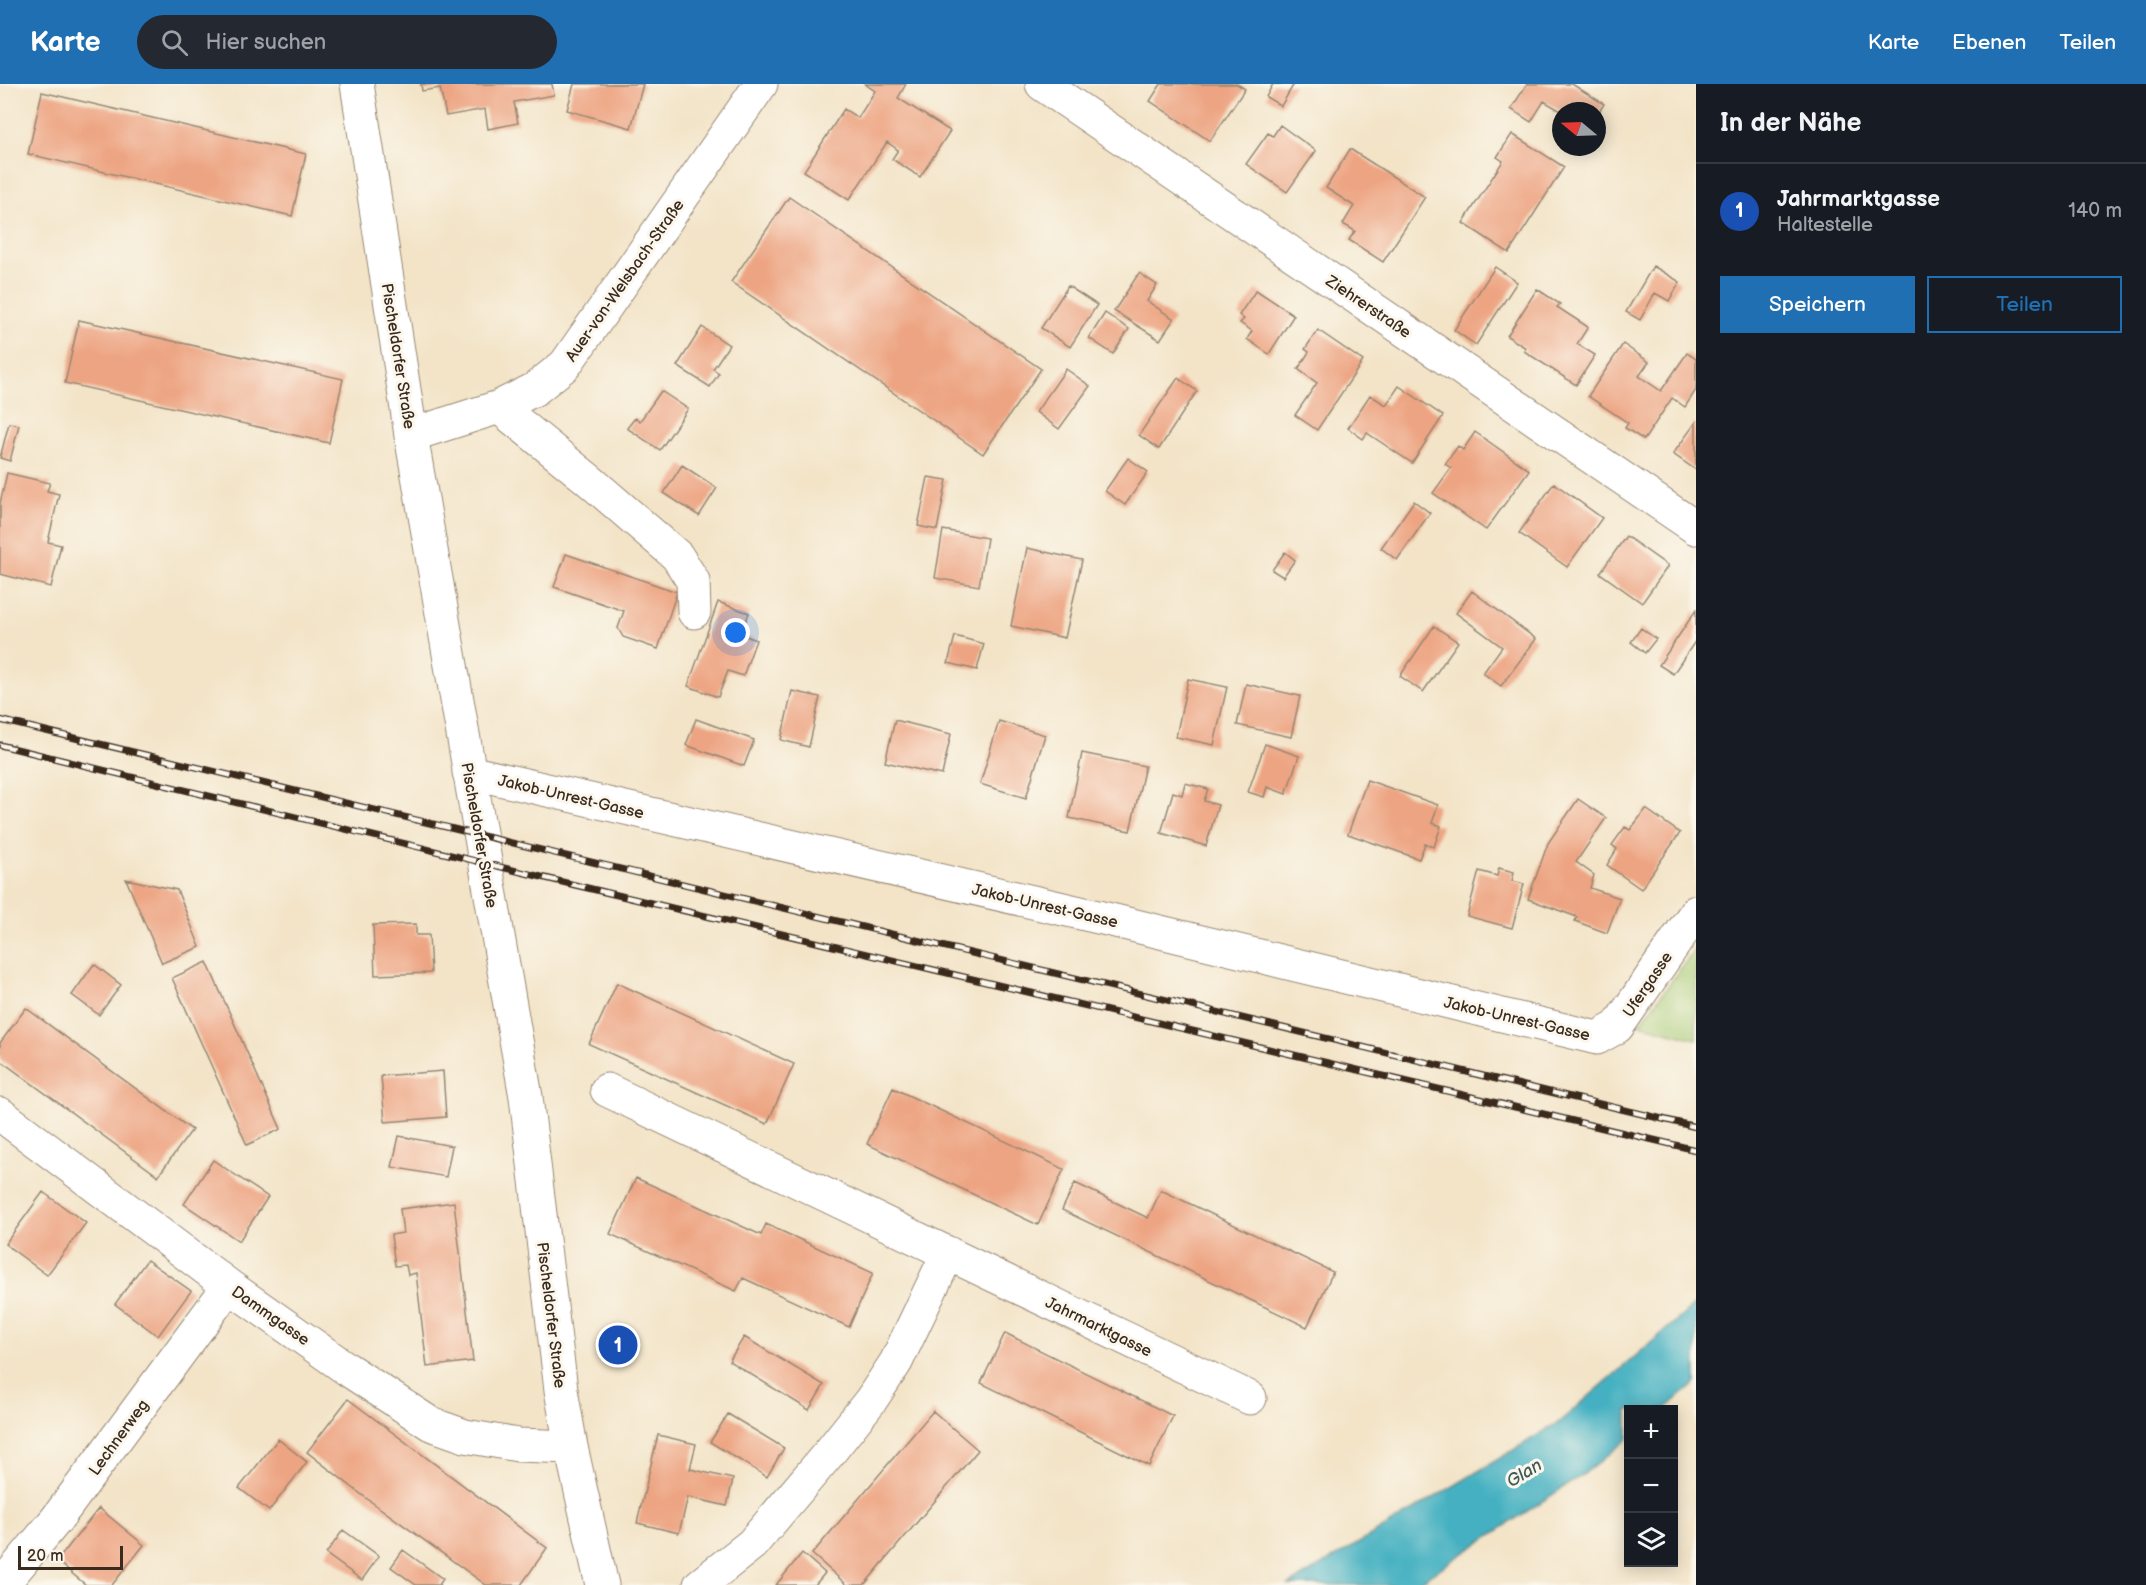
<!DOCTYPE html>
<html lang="de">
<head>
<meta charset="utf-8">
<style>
  :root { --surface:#171b24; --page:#242831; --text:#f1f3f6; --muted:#9ea1a6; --line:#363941; --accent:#1f6fb2 }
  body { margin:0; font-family:"Balsamiq Sans",sans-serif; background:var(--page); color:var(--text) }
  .controls { position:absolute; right:18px; bottom:18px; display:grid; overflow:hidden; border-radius:0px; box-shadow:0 3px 15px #0003 }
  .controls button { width:54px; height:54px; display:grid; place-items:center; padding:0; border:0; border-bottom:2px solid var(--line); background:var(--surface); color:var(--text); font:30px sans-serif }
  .compass { position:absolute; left:1552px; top:18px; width:54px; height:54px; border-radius:50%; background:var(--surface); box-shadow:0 3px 15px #0003; rotate:289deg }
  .scale { position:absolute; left:18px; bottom:15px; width:105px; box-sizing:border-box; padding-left:6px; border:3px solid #3b2a1e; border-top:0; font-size:16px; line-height:21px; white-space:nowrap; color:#3b2a1e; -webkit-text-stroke:4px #fbf7ec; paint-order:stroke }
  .you { position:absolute; left:736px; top:549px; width:21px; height:21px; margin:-15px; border:4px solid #fff; border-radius:50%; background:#1a73e8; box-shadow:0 0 0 9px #1a73e833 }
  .badge { display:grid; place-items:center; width:39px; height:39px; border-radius:50%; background:var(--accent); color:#fff; font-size:20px; font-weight:700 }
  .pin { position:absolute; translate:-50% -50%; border:3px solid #fff; box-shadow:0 2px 6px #0006 }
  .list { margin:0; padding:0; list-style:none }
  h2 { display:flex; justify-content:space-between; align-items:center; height:78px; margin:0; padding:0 24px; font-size:26px }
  h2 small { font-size:20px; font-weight:400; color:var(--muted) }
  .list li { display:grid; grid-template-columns:39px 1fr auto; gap:18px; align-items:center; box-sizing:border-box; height:96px; padding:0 24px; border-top:2px solid var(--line) }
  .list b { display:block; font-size:22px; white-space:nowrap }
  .list p { margin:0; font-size:20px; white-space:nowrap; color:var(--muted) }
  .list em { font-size:20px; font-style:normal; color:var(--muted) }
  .actions { display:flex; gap:12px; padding:18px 24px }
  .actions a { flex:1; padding:14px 0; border:2px solid var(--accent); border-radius:0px; text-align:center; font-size:21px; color:var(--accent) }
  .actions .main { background:var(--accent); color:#fff }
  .icon { flex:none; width:33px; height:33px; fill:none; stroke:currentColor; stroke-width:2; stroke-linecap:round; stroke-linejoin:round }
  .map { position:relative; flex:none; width:1696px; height:1501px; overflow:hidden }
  header { display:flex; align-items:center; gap:36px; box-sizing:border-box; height:84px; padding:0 30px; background:var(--accent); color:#fff }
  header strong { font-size:28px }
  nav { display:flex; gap:33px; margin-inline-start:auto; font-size:21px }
  .search { width:420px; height:54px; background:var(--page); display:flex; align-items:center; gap:15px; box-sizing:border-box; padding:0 21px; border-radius:33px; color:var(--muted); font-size:22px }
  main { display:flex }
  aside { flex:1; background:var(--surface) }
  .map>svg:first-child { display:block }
</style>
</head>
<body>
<header>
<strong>Karte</strong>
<div class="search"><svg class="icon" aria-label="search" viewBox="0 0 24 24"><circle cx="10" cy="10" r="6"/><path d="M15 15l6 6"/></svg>Hier suchen</div>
<nav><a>Karte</a><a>Ebenen</a><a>Teilen</a></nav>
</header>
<main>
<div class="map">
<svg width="1696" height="1501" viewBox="0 0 1696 1501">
  <rect width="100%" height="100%" fill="#fbf7ec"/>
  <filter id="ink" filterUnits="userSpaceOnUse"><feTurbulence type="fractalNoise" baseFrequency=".0167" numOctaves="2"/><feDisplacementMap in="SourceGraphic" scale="12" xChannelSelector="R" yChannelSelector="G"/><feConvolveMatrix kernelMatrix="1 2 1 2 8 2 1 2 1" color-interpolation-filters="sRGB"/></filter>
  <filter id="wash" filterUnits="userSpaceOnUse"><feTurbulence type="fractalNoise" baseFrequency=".008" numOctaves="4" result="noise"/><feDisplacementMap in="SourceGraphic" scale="24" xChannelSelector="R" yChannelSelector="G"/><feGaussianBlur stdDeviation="1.35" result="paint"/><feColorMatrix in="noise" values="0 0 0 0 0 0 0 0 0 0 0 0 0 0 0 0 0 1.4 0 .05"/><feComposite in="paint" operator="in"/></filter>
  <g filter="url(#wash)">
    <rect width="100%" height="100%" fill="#f3e4c8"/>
    <path fill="#a6c972" stroke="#707a48" stroke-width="1.5" d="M1696,864V955L1640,940Z"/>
    <path fill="#44b0c1" stroke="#406d70" stroke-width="1.5" d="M1696,1220V1299L1665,1325L1628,1326V1355L1584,1390L1415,1501H1289L1558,1339Z"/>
    <g id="blocks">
      <path fill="#eda482" d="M421,0H552L554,11L514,18L518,39L488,45L485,25L446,32L440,4L422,7Z
        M574,0H643L631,44L567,26Z
        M865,0H906L898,14L950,47L920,93L892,75L898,66L887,58L849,116L804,87L844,25L858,34L875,7Z
        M1161,0H1237L1245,5L1210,57L1150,17Z
        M1273,0H1294L1281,22L1266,13Z
        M1527,0H1572L1604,20L1597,31V27H1561L1544,17L1531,38L1511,25Z
        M42,8L306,70L292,132L28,70Z
        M1280,41L1316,67L1287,108L1246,80L1268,49L1273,52Z
        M1512,50L1564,83L1509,169L1463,139L1503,77L1497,73Z
        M1350,65L1425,113L1383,178L1349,156L1355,147L1343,140L1354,122L1326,104Z
        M789,113L1041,285L983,370L731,198Z
        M1653,182L1680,198L1669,217L1655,209L1640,236L1626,228Z
        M1495,183L1517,198L1476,261L1454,246Z
        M1139,189L1157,201L1147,217L1174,235L1160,256L1114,227Z
        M1068,202L1097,221L1070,263L1041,244Z
        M1537,205L1560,220L1557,223L1588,243L1577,260L1595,271L1576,301L1524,267L1526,264L1507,252Z
        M1256,206L1294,231L1269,270L1247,255L1252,247L1240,239L1244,235L1239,231Z
        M1105,229L1129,245L1113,270L1089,254Z
        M79,236L343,295L329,359L65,299Z
        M702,243L729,261L713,285L719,289L710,303L677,282Z
        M1318,246L1363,277L1317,346L1295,331L1317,299L1298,285L1309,268L1305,265Z
        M1623,260L1649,278L1639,292L1661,307L1687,269L1696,275V306L1685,323L1672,314L1644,356L1625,344L1628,339L1588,312Z
        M1066,285L1090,302L1059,345L1036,328Z
        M1178,294L1197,307L1159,365L1139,351Z
        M1399,302L1443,332L1412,379L1367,349L1363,355L1348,344L1370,311L1386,321Z
        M661,307L688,325L660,366L627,344L635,334L640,337Z
        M1696,338V386L1673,370Z
        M9,339L19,341L10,377L0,374Z
        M1475,348L1529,386L1486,446L1433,409L1451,384L1445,380L1458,362L1463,366Z
        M1128,374L1148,388L1125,421L1105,407Z
        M682,381L717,404L699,432L664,409Z
        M7,389L50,399L47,407L59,410L48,458L61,461L51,503L0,490V419Z
        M928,393L947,396L937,446L918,442Z
        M1554,399L1602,434L1567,483L1519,449Z
        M1414,417L1430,429L1397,476L1381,464Z
        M943,446L987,454L979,502L935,494Z
        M1626,452L1668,482L1642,519L1600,489Z
        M1027,464L1082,476L1065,554L1011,542Z
        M1285,468L1295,476L1283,493L1272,486Z
        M566,470L677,508L658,565L623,553L618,544L624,527L554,503Z
        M1472,507L1536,555L1501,602L1483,589L1502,563L1456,529Z
        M718,518L749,529L741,550L756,556L743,592L728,587L718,613L688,602Z
        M1696,526V556L1673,590L1659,581Z
        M1434,542L1458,558L1423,608L1400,592Z
        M1641,544L1656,555L1645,569L1631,558Z
        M955,552L984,560L977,586L948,579Z
        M1188,595L1227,603L1214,661L1176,653Z
        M1246,600L1300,612L1291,653L1237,641Z
        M792,607L820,613L809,663L781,656Z
        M696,635L754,656L744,682L686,661Z
        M895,636L951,650L942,691L885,678Z
        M999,637L1045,651L1026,714L980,700Z
        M1265,660L1299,672L1286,710L1267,703L1264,713L1248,708Z
        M1082,669L1145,682L1130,747L1069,734Z
        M1367,696L1438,721L1432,739L1441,742L1434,763L1425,760L1419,775L1348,750Z
        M1185,699L1208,705L1204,717L1218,721L1206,762L1161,749L1173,708L1182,711Z
        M1578,715L1606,734L1576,778L1594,791L1590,804L1620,814L1607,849L1575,837L1577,833L1528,815L1548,759Z
        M1646,725L1680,749L1641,805L1607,781L1617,765L1612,761L1625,743L1630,746Z
        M1499,784L1514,788L1512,797L1524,800L1512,844L1467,832L1479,787L1497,792Z
        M126,795L177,806L200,863L162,879Z
        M416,840V851H429L431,889L375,891L373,841Z
        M207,878L281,1045L247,1061L172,894Z
        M94,880L121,901L99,931L72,911Z
        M617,899L794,980L767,1040L589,960Z
        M26,924L192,1046L158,1092L0,976V959Z
        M443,987L446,1033L385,1038L381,992Z
        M893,1004L1064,1085L1038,1141L867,1060Z
        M399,1052L452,1062L446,1093L392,1083Z
        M213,1076L268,1113L239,1157L184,1120Z
        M636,1094L761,1151L766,1140L873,1189L849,1243L743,1194L736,1207L610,1150Z
        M1075,1099L1148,1134L1161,1106L1333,1188L1307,1243L1062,1126Z
        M43,1108L86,1139L47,1191L5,1160Z
        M454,1118L473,1277L427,1283L416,1189L408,1191L406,1181L395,1182L391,1151L403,1149L400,1125Z
        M147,1176L191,1207L158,1252L115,1220Z
        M1005,1249L1173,1332L1149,1382L981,1299Z
        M744,1253L824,1301L809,1326L729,1277Z
        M348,1315L547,1464L521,1501H486L366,1414L307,1368Z
        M933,1327L978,1366L864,1501H847L812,1470Z
        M728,1330L784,1364L767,1393L710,1358Z
        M658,1351L696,1360L690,1385L733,1395L727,1422L688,1413L679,1449L637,1439Z
        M278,1355L307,1378L269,1427L239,1404Z
        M99,1424L144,1461L112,1501H86L57,1477Z
        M343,1446L379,1472L362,1496L326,1470Z
        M403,1466L443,1495L439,1501H416L391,1483Z
        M802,1469L825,1489L815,1501H776Z"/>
    </g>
  </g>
  <g filter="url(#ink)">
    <use href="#blocks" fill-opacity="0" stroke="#978773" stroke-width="1.5"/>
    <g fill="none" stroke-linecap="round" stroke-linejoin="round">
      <g stroke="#978773" stroke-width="35">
        <path id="minor" d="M1042,0L1696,444
          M499,323L589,396L677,472L693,497L694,528
          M411,351L499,323L535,305L565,281L761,0
          M469,688L1111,836L1597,954L1617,943L1696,828
          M607,1006L1250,1314
          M0,1030L229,1202L347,1285L431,1340L465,1352L518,1361L571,1363
          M2,1501L56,1436L229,1202
          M700,1501L752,1460L829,1369L871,1316L896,1278L948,1169"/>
      </g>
      <g stroke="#978773" stroke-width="35">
        <path id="major" d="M357,0L411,351L526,1013L561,1306L571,1363L602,1501"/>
      </g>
      <use href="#minor" stroke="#fff" stroke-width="33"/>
      <use href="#major" stroke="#fff" stroke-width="33"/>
      <g stroke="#3b2a1e" stroke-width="7">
        <path id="rail" d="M0,636L1696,1043
          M0,661L558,797L1696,1066"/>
      </g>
      <use href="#rail" stroke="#fbf7ec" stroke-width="4.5" stroke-dasharray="14" stroke-linecap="butt"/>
    </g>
  </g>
  <g text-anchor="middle" stroke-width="6" stroke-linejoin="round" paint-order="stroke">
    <g font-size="16" fill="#3b2a1e" stroke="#fbf7ec">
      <text transform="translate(624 196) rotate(-55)" y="6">Auer-von-Welsbach-Straße</text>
      <text transform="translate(1369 222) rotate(34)" y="6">Ziehrerstraße</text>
      <text transform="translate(399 272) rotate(81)" y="6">Pischeldorfer Straße</text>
      <text transform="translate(571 712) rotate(13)" y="6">Jakob-Unrest-Gasse</text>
      <text transform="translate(480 751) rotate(80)" y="6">Pischeldorfer Straße</text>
      <text transform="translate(1045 821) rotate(13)" y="6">Jakob-Unrest-Gasse</text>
      <text transform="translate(1647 900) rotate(-56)" y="6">Ufergasse</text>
      <text transform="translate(1517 934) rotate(13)" y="6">Jakob-Unrest-Gasse</text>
      <text transform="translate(271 1231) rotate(35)" y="6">Dammgasse</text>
      <text transform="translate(552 1231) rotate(83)" y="6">Pischeldorfer Straße</text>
      <text transform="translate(1099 1242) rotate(26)" y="6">Jahrmarktgasse</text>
      <text transform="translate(118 1353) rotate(-54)" y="6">Lechnerweg</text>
    </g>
    <g font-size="18" font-style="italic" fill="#3e5957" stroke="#fbf7ec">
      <text transform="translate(1524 1389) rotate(-32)" y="6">Glan</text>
    </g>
  </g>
</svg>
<div class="controls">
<button>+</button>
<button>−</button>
<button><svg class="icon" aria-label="layers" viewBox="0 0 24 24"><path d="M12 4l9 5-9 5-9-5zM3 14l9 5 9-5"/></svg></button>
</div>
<svg class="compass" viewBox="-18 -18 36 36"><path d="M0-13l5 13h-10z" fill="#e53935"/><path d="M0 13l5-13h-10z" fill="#9ea1a6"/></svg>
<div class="scale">20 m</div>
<div class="you"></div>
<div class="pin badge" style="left:618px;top:1261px;background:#1a4fb4">1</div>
</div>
<aside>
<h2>In der Nähe<small></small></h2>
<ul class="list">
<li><span class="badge" style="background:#1a4fb4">1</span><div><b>Jahrmarktgasse</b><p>Haltestelle</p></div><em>140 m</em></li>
</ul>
<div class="actions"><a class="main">Speichern</a><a>Teilen</a></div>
</aside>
</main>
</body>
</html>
